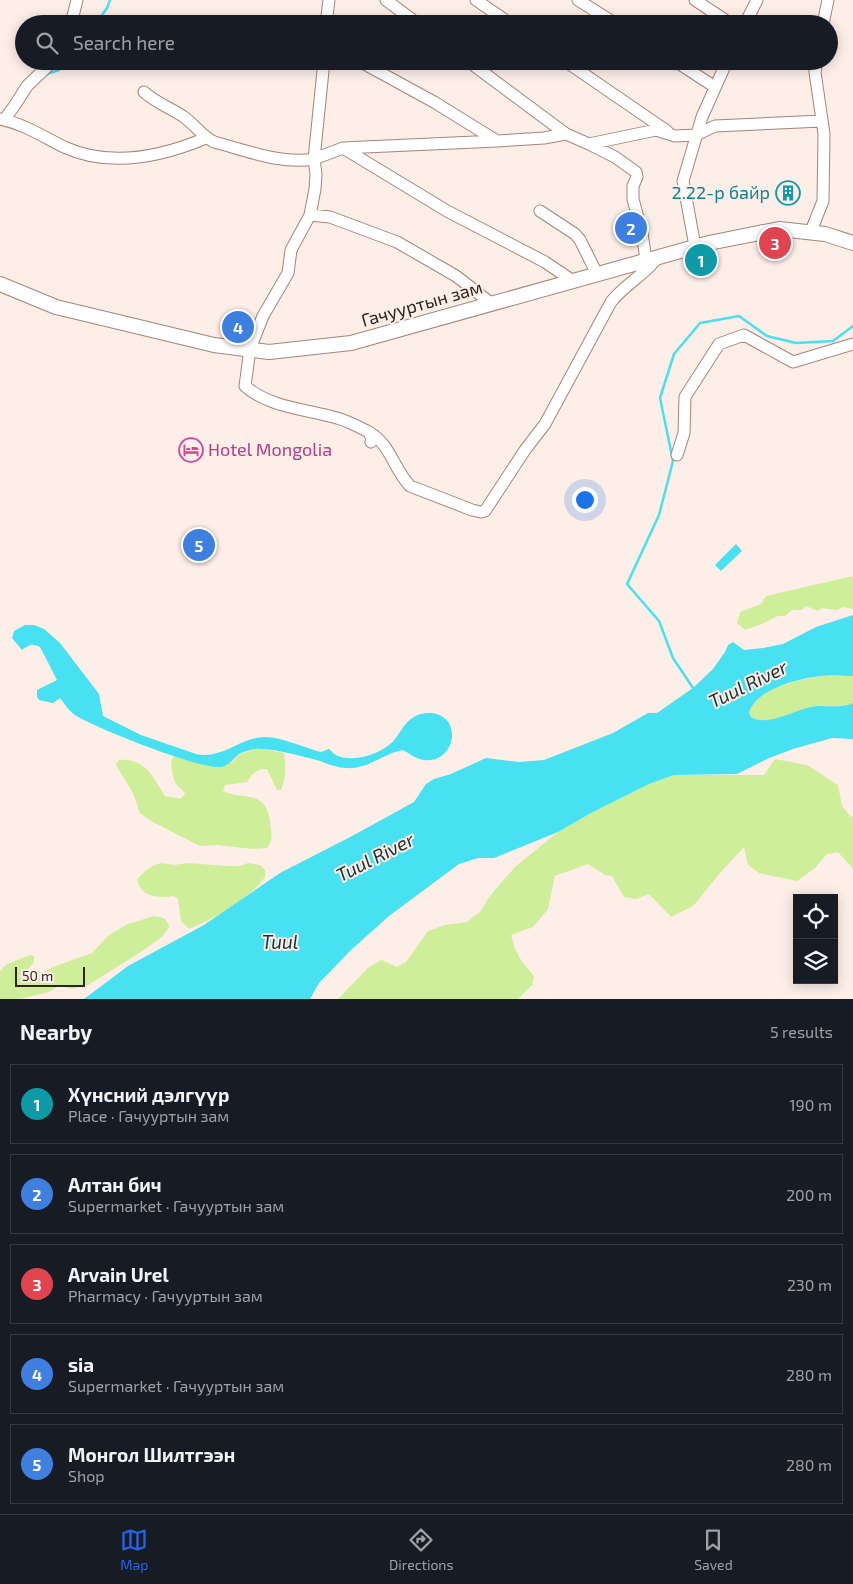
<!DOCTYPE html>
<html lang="en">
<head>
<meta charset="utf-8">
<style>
  :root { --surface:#171b24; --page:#20242c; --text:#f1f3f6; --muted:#9ea1a6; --line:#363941; --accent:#2563eb }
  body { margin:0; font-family:"Exo 2",sans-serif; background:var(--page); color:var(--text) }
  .controls { position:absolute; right:15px; bottom:15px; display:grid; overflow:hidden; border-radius:0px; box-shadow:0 2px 12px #0003 }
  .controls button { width:45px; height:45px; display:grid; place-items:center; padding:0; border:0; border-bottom:1px solid var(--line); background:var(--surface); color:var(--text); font:25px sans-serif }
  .scale { position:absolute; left:15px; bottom:12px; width:70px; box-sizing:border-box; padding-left:5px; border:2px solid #30221d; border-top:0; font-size:14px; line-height:18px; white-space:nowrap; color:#30221d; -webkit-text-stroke:4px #fdeee8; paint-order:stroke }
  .you { position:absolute; left:584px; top:499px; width:18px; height:18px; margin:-12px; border:4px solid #fff; border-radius:50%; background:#1a73e8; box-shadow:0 0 0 8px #1a73e833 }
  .badge { display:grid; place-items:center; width:32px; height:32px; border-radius:50%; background:var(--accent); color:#fff; font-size:16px; font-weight:700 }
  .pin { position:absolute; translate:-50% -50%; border:2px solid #fff; box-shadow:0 1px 5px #0006 }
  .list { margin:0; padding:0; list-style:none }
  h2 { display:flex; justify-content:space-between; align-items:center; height:65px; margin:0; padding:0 20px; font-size:21px }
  h2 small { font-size:16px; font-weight:400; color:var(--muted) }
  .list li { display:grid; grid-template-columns:32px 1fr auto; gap:15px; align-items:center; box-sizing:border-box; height:80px; margin:0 10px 10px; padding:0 10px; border:1px solid var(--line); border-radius:0px }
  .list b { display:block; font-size:19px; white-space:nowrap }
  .list p { margin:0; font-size:16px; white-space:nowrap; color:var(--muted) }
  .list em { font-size:16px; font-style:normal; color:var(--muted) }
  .icon { flex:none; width:28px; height:28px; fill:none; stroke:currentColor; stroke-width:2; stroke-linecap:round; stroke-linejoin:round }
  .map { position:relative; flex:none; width:853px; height:999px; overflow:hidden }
  .search { position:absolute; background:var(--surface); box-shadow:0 2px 12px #0003; left:15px; right:15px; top:15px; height:55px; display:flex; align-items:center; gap:12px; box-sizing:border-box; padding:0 18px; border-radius:28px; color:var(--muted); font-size:19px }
  .sheet { height:515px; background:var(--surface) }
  nav { display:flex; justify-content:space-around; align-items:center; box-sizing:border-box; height:70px; border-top:1px solid var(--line); background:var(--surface); font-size:14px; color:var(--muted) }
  nav a { display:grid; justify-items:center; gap:2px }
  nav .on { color:var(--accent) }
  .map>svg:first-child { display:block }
</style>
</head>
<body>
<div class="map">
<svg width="853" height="999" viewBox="0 0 853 999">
  <rect width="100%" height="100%" fill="#fdeee8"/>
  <path fill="#cfee9a" d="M853,576V609L844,607L837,610L822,608L818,611L806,606L802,610H792L785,616H778L762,624L745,630L737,623L740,612L761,604L766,596Z
    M823,676H853V703C843,708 829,706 818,706C798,708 769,728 751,717L749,713C755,687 800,680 823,676Z
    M258,748L284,753C286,764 286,779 281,790H277L267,769C257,768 252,774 247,782L225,785L223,791C242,801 266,788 270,822C271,834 274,838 267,848L253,849L217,845L200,846L151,821L140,813L133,793L116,765L119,760C146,758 153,777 165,796L180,799L185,794C183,789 180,789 177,785C172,779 172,768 171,761L174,756L220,767L232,762L240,754Z
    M775,759L807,765L838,785L842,806L851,817L853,816V869L838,852L827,854L815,868L797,881L759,873L748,865L744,847L721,872L693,906L671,917L649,894L636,899L624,897L612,876L605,875L588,864L555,876L548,909L533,927L511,935C515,953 522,963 534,976L532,985L518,999H338L368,968L381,960L397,967L406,962L428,931L445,925L467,922L480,912L489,897L515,867L558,832L591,813L649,784L674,775H764Z
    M162,863L174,865L188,863L227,866H240L248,863L260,865L265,870V877C247,901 217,917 189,929L181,921L178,899L174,896C159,898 142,898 137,880C145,871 150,865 162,863Z
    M154,916C162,917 167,918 169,927L163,936L144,950L88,985L73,989L59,986L49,992L20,999H0V971L7,964L30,955L34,956V962L25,973L27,980L53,967L92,953L109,935L128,924Z"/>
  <path fill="#48e1f2" d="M736,544L742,551L721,571L715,565Z
    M853,615V676C843,676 832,675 822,676C800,678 755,689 749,713L751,717C769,728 798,707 818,706C829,706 843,708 853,703V739L832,738L793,749L769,758L737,774L674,775L649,784L591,813L558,832L494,858H478L459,864L389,916L351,950L319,983L310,999H84L128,966L204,925L280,873L354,835L414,802L426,784L434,779L451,774L486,758L519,762L544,760L613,733L648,713H657L693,688L713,669L725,652L728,645L733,642L744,650L763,648L783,644L816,627Z
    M25,625H34L44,629L60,643L99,694L103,716L141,735L196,754C221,760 240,738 264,737C279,736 305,748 321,752L329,749C331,751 335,755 338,756C354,762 376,755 389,745C399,738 402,723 414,717C420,713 426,713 432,713C464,717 455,764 424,760C416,759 410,754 403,750C384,753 367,770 346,768C338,768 328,764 320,761C301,756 281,750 261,749C255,748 244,751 239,754C233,759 230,765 221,767C201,770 93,727 75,715C68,710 65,704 60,698L53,703L39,700L37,697V690L57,680L40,647C32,643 29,645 22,650L12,638L14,631Z"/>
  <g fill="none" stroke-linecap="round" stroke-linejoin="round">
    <path stroke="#48e1f2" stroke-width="2.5" d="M96,24L107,8L110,0
      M47,74L59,70L66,61
      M693,688L673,658L659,621L627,584L659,515L673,461L660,398L674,354L700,323L739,316L767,336L796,343L833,341L853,326"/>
    <g stroke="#a68477" stroke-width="13">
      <path id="minor" d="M386,0L418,24
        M476,0L511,24
        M578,0L616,24
        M695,0L731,24
        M71,24L77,0
        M326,24L329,0
        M745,24L757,0
        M823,24L828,0
        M359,61L434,102L497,141
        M468,61L566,134
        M565,61L667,131
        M675,61L715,87
        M144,92C156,103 171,108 184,117C195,125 202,136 214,142C245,150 282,165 314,159L324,61
        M0,119C24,124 42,136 64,147C110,168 161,157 206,138
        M4,120L15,105L27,86L53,61
        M589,144L615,157L636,172L637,177L633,186V199L642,233L646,260
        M343,148L447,211L545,262L573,281
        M540,211L575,234L580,240L597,274
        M310,215L330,217L397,242L456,276L492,304
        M811,231L823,201L824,134L815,72L817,61
        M695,246L683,181L702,117L727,61
        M369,432C391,445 393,468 410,486L472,510L481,512L485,511L525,450L545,424L611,302C625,284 645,275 658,257
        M371,442L372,439L369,432C359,427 348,421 337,418C307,409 270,408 245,386L250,349L263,316L288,273L291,250L310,215L315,189L316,174L314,159L343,148L497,141L544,138L566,134L589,144L656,130L675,136L696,135L715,126L822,121
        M677,455L684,433L685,397L719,344L744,335L793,362L853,344"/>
    </g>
    <g stroke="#a68477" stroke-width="16">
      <path id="major" d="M0,284L56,307L214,345L269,352L351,343L709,243L779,229L825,234L853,243"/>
    </g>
    <use href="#minor" stroke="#fff" stroke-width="11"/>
    <use href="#major" stroke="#fff" stroke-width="14"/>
  </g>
  <defs>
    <g id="building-ring" transform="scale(1.25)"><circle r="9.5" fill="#fdeee8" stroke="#0f9aa8" stroke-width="1.5"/><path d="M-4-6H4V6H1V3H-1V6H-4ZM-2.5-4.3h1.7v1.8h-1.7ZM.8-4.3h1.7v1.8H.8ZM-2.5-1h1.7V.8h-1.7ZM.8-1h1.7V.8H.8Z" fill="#0f9aa8"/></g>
    <g id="hotel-ring" transform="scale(1.25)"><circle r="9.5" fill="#fdeee8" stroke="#d1479c" stroke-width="1.5"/><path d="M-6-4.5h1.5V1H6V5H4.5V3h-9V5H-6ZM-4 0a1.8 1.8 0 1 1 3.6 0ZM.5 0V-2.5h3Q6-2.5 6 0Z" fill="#d1479c"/></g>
  </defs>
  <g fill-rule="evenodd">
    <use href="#building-ring" x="788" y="193"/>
    <use href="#hotel-ring" x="191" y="450"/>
  </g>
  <g text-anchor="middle" stroke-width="4" stroke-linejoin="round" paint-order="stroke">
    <g font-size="18" fill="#0d838f" stroke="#fdeee8" text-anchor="end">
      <text x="770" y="199">2.22-р байр</text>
    </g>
    <g font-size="18" fill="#30221d" stroke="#fdeee8">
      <text transform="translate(422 304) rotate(-16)" y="6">Гачууртын зам</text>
    </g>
    <g font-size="18" fill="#b23c85" stroke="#fdeee8" text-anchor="start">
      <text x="208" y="456">Hotel Mongolia</text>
    </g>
    <g font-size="19" font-style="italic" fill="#183134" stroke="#fdeee8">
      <text transform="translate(748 684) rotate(-26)" y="7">Tuul River</text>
      <text transform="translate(375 857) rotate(-27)" y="7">Tuul River</text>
      <text x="280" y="949">Tuul</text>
    </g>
  </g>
</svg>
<div class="controls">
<button><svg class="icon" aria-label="locate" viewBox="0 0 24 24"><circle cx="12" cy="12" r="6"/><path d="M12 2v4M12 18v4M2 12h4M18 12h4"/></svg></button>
<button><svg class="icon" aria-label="layers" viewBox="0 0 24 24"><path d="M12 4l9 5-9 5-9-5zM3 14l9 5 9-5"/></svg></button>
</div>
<div class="scale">50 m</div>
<div class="you"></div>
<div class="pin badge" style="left:701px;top:260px;background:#0f9aa8">1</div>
<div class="pin badge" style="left:631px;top:228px;background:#3f7fe0">2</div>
<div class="pin badge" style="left:775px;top:243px;background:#e0444e">3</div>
<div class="pin badge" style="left:238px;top:327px;background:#3f7fe0">4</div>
<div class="pin badge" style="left:199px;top:545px;background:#3f7fe0">5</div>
<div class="search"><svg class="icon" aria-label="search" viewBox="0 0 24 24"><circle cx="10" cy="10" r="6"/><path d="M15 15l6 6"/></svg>Search here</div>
</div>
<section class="sheet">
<h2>Nearby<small>5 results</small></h2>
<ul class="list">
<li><span class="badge" style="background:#0f9aa8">1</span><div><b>Хүнсний дэлгүүр</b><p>Place · Гачууртын зам</p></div><em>190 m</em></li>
<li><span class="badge" style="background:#3f7fe0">2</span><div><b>Алтан бич</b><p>Supermarket · Гачууртын зам</p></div><em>200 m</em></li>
<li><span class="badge" style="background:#e0444e">3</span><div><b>Arvain Urel</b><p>Pharmacy · Гачууртын зам</p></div><em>230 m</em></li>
<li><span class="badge" style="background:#3f7fe0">4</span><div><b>sia</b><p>Supermarket · Гачууртын зам</p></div><em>280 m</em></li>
<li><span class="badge" style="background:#3f7fe0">5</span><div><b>Монгол Шилтгээн</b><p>Shop</p></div><em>280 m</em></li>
</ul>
</section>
<nav>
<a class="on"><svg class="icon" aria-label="map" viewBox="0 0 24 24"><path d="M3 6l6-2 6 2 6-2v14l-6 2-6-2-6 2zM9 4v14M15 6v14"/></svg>Map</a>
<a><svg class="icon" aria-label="directions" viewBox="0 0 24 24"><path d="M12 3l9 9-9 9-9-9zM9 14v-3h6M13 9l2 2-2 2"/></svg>Directions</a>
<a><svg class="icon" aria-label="saved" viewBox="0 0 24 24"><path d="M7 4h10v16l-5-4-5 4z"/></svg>Saved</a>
</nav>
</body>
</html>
